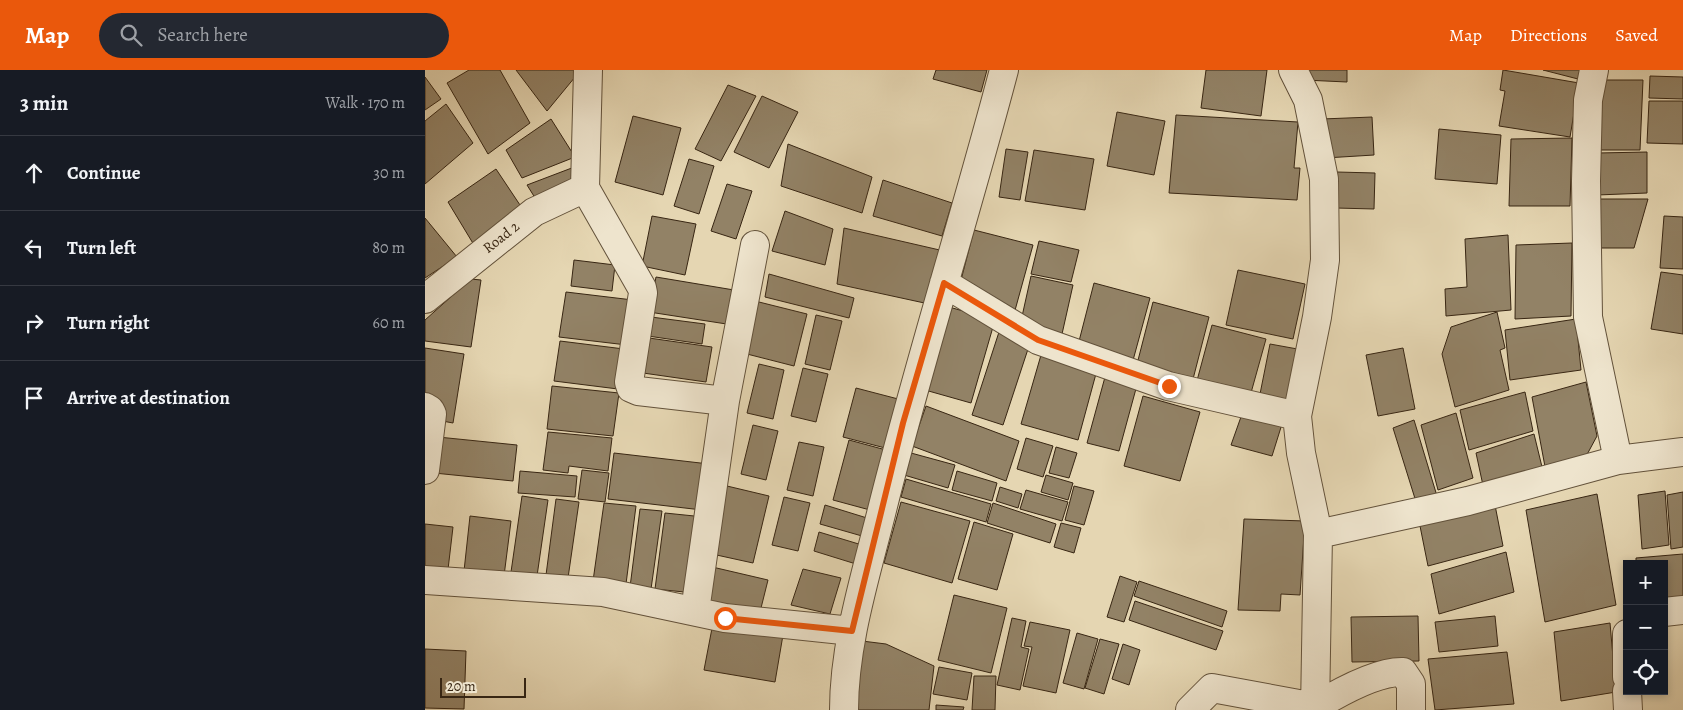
<!DOCTYPE html>
<html lang="en">
<head>
<meta charset="utf-8">
<style>
  :root { --surface:#171b24; --page:#242831; --text:#f1f3f6; --muted:#9ea1a6; --line:#363941; --accent:#ea580c }
  body { margin:0; font-family:Alegreya,serif; background:var(--page); color:var(--text) }
  .controls { position:absolute; right:15px; bottom:15px; display:grid; overflow:hidden; border-radius:0px; box-shadow:0 2px 8px #0003 }
  .controls button { width:45px; height:45px; display:grid; place-items:center; padding:0; border:0; border-bottom:1px solid var(--line); background:var(--surface); color:var(--text); font:25px sans-serif }
  .scale { position:absolute; left:15px; bottom:12px; width:86px; box-sizing:border-box; padding-left:5px; border:2px solid #382613; border-top:0; font-size:14px; line-height:18px; white-space:nowrap; color:#382613; -webkit-text-stroke:4px #eee4cd; paint-order:stroke }
  .stop { position:absolute; width:15px; height:15px; margin:-11px; border:4px solid #ea580c; border-radius:50%; background:#fff }
  .stop.end { background:#ea580c; border-color:#fff; box-shadow:0 1px 5px #0008 }
  .list { margin:0; padding:0; list-style:none }
  h2 { display:flex; justify-content:space-between; align-items:center; height:65px; margin:0; padding:0 20px; font-size:21px }
  h2 small { font-size:16px; font-weight:400; color:var(--muted) }
  .list li { display:grid; grid-template-columns:32px 1fr auto; gap:15px; align-items:center; box-sizing:border-box; height:75px; padding:0 20px; border-top:1px solid var(--line) }
  .list b { display:block; font-size:19px; white-space:nowrap }
  .list em { font-size:16px; font-style:normal; color:var(--muted) }
  .icon { flex:none; width:28px; height:28px; fill:none; stroke:currentColor; stroke-width:2; stroke-linecap:round; stroke-linejoin:round }
  .map { position:relative; flex:none; width:1258px; height:640px; overflow:hidden }
  header { display:flex; align-items:center; gap:30px; box-sizing:border-box; height:70px; padding:0 25px; background:var(--accent); color:#fff }
  header strong { font-size:24px }
  nav { display:flex; gap:28px; margin-inline-start:auto; font-size:18px }
  .search { width:350px; height:45px; background:var(--page); display:flex; align-items:center; gap:12px; box-sizing:border-box; padding:0 18px; border-radius:28px; color:var(--muted); font-size:19px }
  main { display:flex }
  aside { flex:1; background:var(--surface) }
  .map>svg:first-child { display:block }
</style>
</head>
<body>
<header>
<strong>Map</strong>
<div class="search"><svg class="icon" aria-label="search" viewBox="0 0 24 24"><circle cx="10" cy="10" r="6"/><path d="M15 15l6 6"/></svg>Search here</div>
<nav><a>Map</a><a>Directions</a><a>Saved</a></nav>
</header>
<main>
<aside>
<h2>3 min<small>Walk · 170 m</small></h2>
<ul class="list">
<li><svg class="icon" aria-label="ahead" viewBox="0 0 24 24"><path d="M12 20V5M6 11l6-6 6 6"/></svg><div><b>Continue</b></div><em>30 m</em></li>
<li><svg class="icon" aria-label="left" viewBox="0 0 24 24"><path d="M17 20v-9H6M10 6l-5 5 5 5"/></svg><div><b>Turn left</b></div><em>80 m</em></li>
<li><svg class="icon" aria-label="right" viewBox="0 0 24 24"><path d="M7 20v-9h11M14 6l5 5-5 5"/></svg><div><b>Turn right</b></div><em>60 m</em></li>
<li><svg class="icon" aria-label="arrive" viewBox="0 0 24 24"><path d="M6 21V4h12l-3 4 3 4H6"/></svg><div><b>Arrive at destination</b></div></li>
</ul>
</aside>
<div class="map">
<svg width="1258" height="640" viewBox="0 0 1258 640">
  <rect width="100%" height="100%" fill="#e5d6b2"/>
  <filter id="stains"><feTurbulence type="fractalNoise" baseFrequency=".004" numOctaves="4"/><feColorMatrix values="0 0 0 0 .2 0 0 0 0 .09 0 0 0 0 .02 0 0 0 .5 -.17"/></filter>
  <radialGradient id="worn" r=".72"><stop offset=".6" stop-color="#630" stop-opacity="0"/><stop offset="1" stop-color="#630" stop-opacity=".3"/></radialGradient>
  <path fill="#928266" stroke="#382613" d="M44,0H75L105,53L63,84L22,13Z
    M91,0H155V1L122,41Z
    M511,0H562L556,22L508,9Z
    M781,0H842L836,46L776,38Z
    M876,0H922V12L879,10Z
    M1078,0L1154,13L1145,67L1074,56L1080,21L1075,20Z
    M1118,0H1155L1153,9Z
    M1225,6L1258,7V29L1224,28Z
    M0,7L16,29L0,40Z
    M1175,10H1218L1215,80H1172Z
    M303,15L331,26L296,91L270,79Z
    M337,26L373,42L344,98L309,82Z
    M1224,31H1258V74L1222,73Z
    M21,34L48,73L0,114V51Z
    M692,42L740,51L729,105L682,96Z
    M751,45L873,52L869,98H875L872,130L744,123Z
    M208,46L256,58L238,125L190,112Z
    M947,47L949,85L900,88L897,49Z
    M126,49L150,87L97,108L81,80Z
    M1014,59L1076,65L1072,114L1010,109Z
    M1147,68L1145,136H1084L1086,69Z
    M363,74L447,107L437,143L356,116Z
    M581,79L603,82L595,130L574,127Z
    M609,80L669,89L660,140L600,131Z
    M1222,82V123L1172,125L1173,83Z
    M264,89L289,96L274,144L249,136Z
    M152,96V117L112,131L102,115Z
    M71,99L97,138L49,175L23,132Z
    M912,102L950,103L949,139L911,138Z
    M458,110L527,133L517,166L448,146Z
    M302,114L327,121L311,169L286,161Z
    M1170,129H1223L1209,178H1170Z
    M360,141L408,159L400,195L347,181Z
    M227,146L271,154L260,205L217,196Z
    M1239,146L1258,147V199L1235,198Z
    M0,148L32,187L0,208Z
    M419,158L519,181L504,234L412,214Z
    M549,160L608,175L589,244L536,210Z
    M1083,165L1086,240L1021,246L1020,219L1042,217L1040,169Z
    M614,171L654,180L646,212L606,204Z
    M1147,173L1146,246L1090,249L1091,175Z
    M149,190L190,195L187,221L146,216Z
    M813,200L880,214L868,269L801,255Z
    M1236,202L1258,205V264L1226,259Z
    M344,204L429,228L424,248L340,227Z
    M606,206L648,215L635,273L614,268L617,256L596,251Z
    M231,207L315,221L308,255L224,242Z
    M46,209L56,210L46,277L0,271V250Z
    M669,213L725,228L707,294L652,279Z
    M141,222L208,230L202,275L134,267Z
    M330,231L382,244L369,296L318,283Z
    M728,232L784,247L767,313L711,298Z
    M524,237L570,250L546,333L500,320Z
    M1072,242L1080,278L1075,280L1084,320L1030,337L1017,284L1026,257Z
    M391,245L417,251L405,300L380,294Z
    M226,247L280,254L277,274L223,266Z
    M1151,249L1156,300L1085,310L1080,260Z
    M787,255L841,269L824,330L770,318Z
    M574,262L605,273L578,355L547,345Z
    M224,268L287,277L281,312L218,303Z
    M135,271L199,279L193,319L129,311Z
    M845,274L878,280L862,339L833,334Z
    M0,278L39,284L28,353L12,350L0,331Z
    M978,278L990,339L953,346L941,285Z
    M616,285L672,300L653,370L596,354Z
    M334,294L359,300L348,349L322,343Z
    M378,298L403,304L391,352L366,346Z
    M680,307L712,315L694,381L662,373Z
    M1161,312L1172,366L1158,392L1121,402L1107,327Z
    M127,316L194,323L188,366L122,359Z
    M431,318L477,330L464,379L418,367Z
    M1100,322L1108,361L1044,380L1035,340Z
    M718,326L775,342L755,411L699,396Z
    M501,336L594,371L581,411L487,376Z
    M1031,343L1048,408L1013,420L996,355Z
    M817,344L857,354L847,386L806,375Z
    M989,350L1012,426L992,435L968,358Z
    M328,355L353,361L341,410L316,404Z
    M123,362L187,368L183,401L144,396L143,403L118,400Z
    M1109,364L1118,401L1059,420L1051,383Z
    M13,367L92,375L88,411L9,403Z
    M601,368L628,376L618,407L592,399Z
    M424,370L461,380L445,440L408,430Z
    M374,372L399,377L388,426L362,420Z
    M631,377L652,383L644,408L624,403Z
    M189,383L284,394L277,440L183,429Z
    M486,383L530,395L523,418L479,405Z
    M157,400L184,403L180,432L153,429Z
    M95,401L152,406L150,427L93,423Z
    M532,401L572,413L567,431L527,420Z
    M621,405L648,413L643,430L616,422Z
    M481,409L566,434L561,452L476,427Z
    M302,416L344,426L328,493L287,484Z
    M649,416L669,421L659,455L640,450Z
    M575,417L597,424L593,438L571,431Z
    M601,420L643,432L637,451L595,439Z
    M1240,421L1244,475L1217,479L1213,425Z
    M1258,422V477L1246,479L1242,425Z
    M1172,424L1191,535L1120,552L1101,440Z
    M97,426L123,430L112,506L86,502Z
    M359,427L385,433L373,481L347,475Z
    M131,429L154,432L143,508L121,505Z
    M476,432L545,451L527,513L459,493Z
    M179,433L211,436L201,514L168,511Z
    M568,433L631,454L625,473L562,453Z
    M400,435L442,448L437,466L395,454Z
    M1070,435L1078,476L1003,496L995,456Z
    M215,439L237,441L226,519L205,517Z
    M240,443L279,447L269,523L230,519Z
    M45,446L86,451L79,506L39,501Z
    M819,449L880,451L875,525L856,524L855,541L813,540Z
    M549,452L588,464L572,520L533,509Z
    M636,453L656,458L649,483L629,477Z
    M0,454L28,457L22,508L0,506Z
    M394,462L437,475L431,494L389,481Z
    M1081,482L1089,522L1014,544L1006,504Z
    M1258,484V529L1239,532V494H1211V488Z
    M283,496L343,510L333,550L273,536Z
    M378,499L416,508L405,544L366,535Z
    M695,506L712,512L699,552L682,547Z
    M714,511L802,541L797,557L709,526Z
    M529,525L582,538L566,603L513,590Z
    M710,531L798,561L791,580L704,550Z
    M993,546L994,591L927,592L926,547Z
    M1070,546L1073,576L1014,582L1010,552Z
    M587,548L601,551L596,577L604,579L595,620L572,615Z
    M605,552L645,560L631,623L598,616L607,577L599,576Z
    M288,553L358,565L350,612L279,600Z
    M1185,553L1191,622L1136,631L1129,562Z
    M652,563L673,569L659,619L638,613Z
    M675,569L694,574L679,624L660,618Z
    M437,571L461,574L509,596L504,640H429Z
    M698,574L715,580L704,615L687,609Z
    M0,579L41,581L39,639L0,638Z
    M1082,582L1089,634L1010,640L1003,589Z
    M514,597L547,603L542,630L508,624Z
    M549,606H571L570,640H547Z
    M511,635L539,637L538,640H511Z"/>
  <g fill="none" stroke-linecap="round" stroke-linejoin="round">
    <g stroke="#63523b" stroke-width="30">
      <path id="minor" d="M163,0L160,118L217,218L218,223L204,312L206,318L213,321L300,331
        M868,0L883,30L899,109L900,190L892,247L872,346L876,383L893,464L890,640
        M1169,0L1163,30L1161,111L1163,247L1193,390
        M519,213L613,270L743,316L872,346
        M0,229L109,142L160,118
        M0,337L5,340L7,344L0,400
        M893,464L1043,431L1193,390L1258,382
        M0,510L178,522L300,548L427,561
        M270,541L300,331L330,175
        M1239,542L1258,540
        M1202,564V607
        M1202,621L1203,640
        M419,640C419,574 440,508 456,444C493,295 540,148 579,0
        M765,640L787,618L890,637C913,623 952,601 978,602L986,614V640"/>
    </g>
    <use href="#minor" stroke="#eee4cd" stroke-width="28"/>
  </g>
  <g fill="none" stroke-linecap="round" stroke-linejoin="round">
    <path stroke="#ea580c" stroke-width="6" d="M300,548L427,561L478,353L519,213L613,270L744,316"/>
  </g>
  <g text-anchor="middle" stroke-width="4.5" stroke-linejoin="round" paint-order="stroke">
    <g font-size="15" fill="#382613" stroke="#eee4cd">
      <text transform="translate(76 167) rotate(-38)" y="5">Road 2</text>
    </g>
  </g>
  <rect width="100%" height="100%" filter="url(#stains)"/>
  <rect width="100%" height="100%" fill="url(#worn)"/>
</svg>
<div class="controls">
<button>+</button>
<button>−</button>
<button><svg class="icon" aria-label="locate" viewBox="0 0 24 24"><circle cx="12" cy="12" r="6"/><path d="M12 2v4M12 18v4M2 12h4M18 12h4"/></svg></button>
</div>
<div class="scale">20 m</div>
<div class="stop" style="left:300px;top:548px"></div>
<div class="stop end" style="left:744px;top:316px"></div>
</div>
</main>
</body>
</html>
